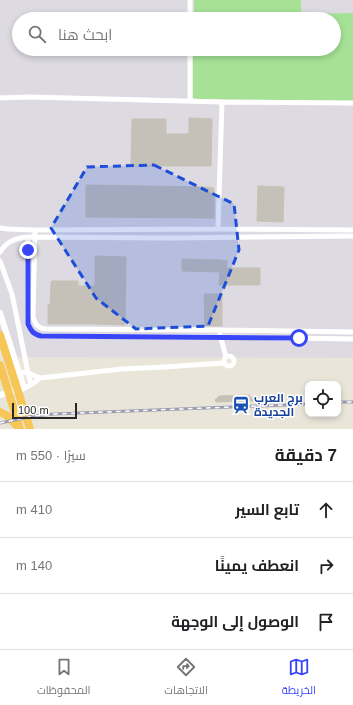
<!DOCTYPE html>
<html lang="ar">
<head>
<meta charset="utf-8">
<style>
  :root { --surface:#fff; --page:#f2f2f2; --text:#202124; --muted:#757577; --line:#e0e0e0; --accent:#3846f8 }
  body { margin:0; font-family:Helvetica,Cairo,sans-serif; background:var(--page); color:var(--text); direction:rtl }
  .controls { position:absolute; right:12px; bottom:12px; display:grid; overflow:hidden; border-radius:8px; box-shadow:0 2px 6px #0003 }
  .controls button { width:36px; height:36px; display:grid; place-items:center; padding:0; border:0; border-bottom:1px solid var(--line); background:var(--surface); color:var(--text); font:20px sans-serif }
  .scale { position:absolute; left:12px; bottom:10px; width:65px; box-sizing:border-box; padding-left:4px; border:2px solid #282828; border-top:0; font-size:11px; line-height:14px; white-space:nowrap; color:#282828; -webkit-text-stroke:3px #fff; paint-order:stroke }
  .stop { position:absolute; width:12px; height:12px; margin:-9px; border:3px solid #3846f8; border-radius:50%; background:#fff }
  .stop.end { background:#3846f8; border-color:#fff; box-shadow:0 1px 4px #0008 }
  .list { margin:0; padding:0; list-style:none }
  h2 { display:flex; justify-content:space-between; align-items:center; height:52px; margin:0; padding:0 16px; font-size:17px }
  h2 small { font-size:13px; font-weight:400; color:var(--muted) }
  .list li { display:grid; grid-template-columns:26px 1fr auto; gap:12px; align-items:center; box-sizing:border-box; height:56px; padding:0 16px; border-top:1px solid var(--line) }
  .list b { display:block; font-size:15px; white-space:nowrap }
  .list em { font-size:13px; font-style:normal; color:var(--muted) }
  .icon { flex:none; width:22px; height:22px; fill:none; stroke:currentColor; stroke-width:2; stroke-linecap:round; stroke-linejoin:round }
  .map { position:relative; flex:none; width:353px; height:429px; overflow:hidden; direction:ltr }
  .search { position:absolute; background:var(--surface); box-shadow:0 2px 6px #0003; left:12px; right:12px; top:12px; height:44px; display:flex; align-items:center; gap:10px; box-sizing:border-box; padding:0 14px; border-radius:22px; color:var(--muted); font-size:15px }
  .sheet { height:220px; background:var(--surface) }
  nav { display:flex; justify-content:space-around; align-items:center; box-sizing:border-box; height:56px; border-top:1px solid var(--line); background:var(--surface); font-size:11px; color:var(--muted) }
  nav a { display:grid; justify-items:center; gap:2px }
  nav .on { color:var(--accent) }
  .map>svg:first-child { display:block }
</style>
</head>
<body>
<div class="map">
<svg width="353" height="429" viewBox="0 0 353 429">
  <rect width="100%" height="100%" fill="#eae5d9"/>
  <path fill="#dddae2" fill-rule="evenodd" d="M0,0H353V358L4,357L0,346ZM19,19H334V49H19Z"/>
  <path fill="#a6e195" d="M194,0H301V14L353,13V101L196,99L193,98V49H334V19H194Z"/>
  <path fill="#c5c1b9" stroke="#c5c1b3" d="M189,118L212,119L211,166H131L132,119H166V134H189Z
    M86,185L206,187V218L86,217Z
    M258,186L284,187L283,222L257,221Z
    M206,187L213,188L214,190V218H206Z
    M95,256L126,257L125,325L95,324Z
    M182,259L221,260L220,272L182,271Z
    M221,260L227,261L226,285H219Z
    M226,268H260V285H226Z
    M52,281H78V286H95V305H50L51,283Z
    M204,294H222V326H205Z
    M48,305H95V324H48Z
    M249,395L253,400V401L216,402L215,400L219,396Z"/>
  <g fill="none" stroke-linecap="round" stroke-linejoin="round">
    <path stroke="#fff" stroke-width="5" d="M190,19V0
      M0,98L29,97L222,102L353,103
      M190,101V49
      M0,228L8,229L35,230L218,229L353,230
      M218,229L222,102
      M35,230L33,316C35,325 38,328 46,329L214,330L353,332
      M28,237V324C31,331 33,334 41,336L221,337L353,339
      M0,252C7,241 16,238 28,237L171,238L353,236
      M0,261L12,294L28,373L31,385
      M220,335L226,357
      M224 361a5 5 0 1 1 10 0a5 5 0 1 1-10 0Z
      M20,372L28,373L40,378
      M40,378L122,369L164,367L224,363
      M24,388L31,385L40,378"/>
    <path stroke="#fff" stroke-width="6" d="M0,313L24,388L0,395"/>
    <path stroke="#f6c656" stroke-width="8" d="M0,335L30,429
      M0,365L20,429
      M0,412L6,415L19,428"/>
    <g stroke="#9c9db2" stroke-width="3">
      <path id="rail" d="M338,402H353
        M0,423L34,416L54,414L308,404"/>
    </g>
    <use href="#rail" stroke="#fff" stroke-width="1.5" stroke-dasharray="4.5" stroke-linecap="butt"/>
  </g>
  <g fill="none" stroke-linecap="round" stroke-linejoin="round">
    <path stroke="#3846f8" stroke-width="5" d="M28,250V324C31,331 33,334 41,336L299,338"/>
  </g>
  <path fill="#1d4ed8" fill-opacity="0.2" stroke="#1d4ed8" stroke-width="3" stroke-dasharray="8 5" stroke-linejoin="round" d="M154,165L234,204L239,250L208,326L136,329L96,298L51,228L87,167Z"/>
  <defs>
    <g id="station-bare" transform="scale(1.38)"><path d="M-3-6H3Q5-6 5-4V2Q5 4 3 4L4.5 6H3L1.5 4h-3L-3 6H-4.5L-3 4Q-5 4-5 2V-4Q-5-6-3-6ZM-3.5-4v3h7v-3ZM-3.5 1v1.5H-2V1ZM2 1v1.5H3.5V1Z" fill="#1a4fb4" stroke="#fff" stroke-width="2.5" paint-order="stroke"/></g>
  </defs>
  <g fill-rule="evenodd">
    <use href="#station-bare" x="241" y="405"/>
  </g>
  <g text-anchor="middle" stroke-width="3" stroke-linejoin="round" paint-order="stroke">
    <g font-size="12" font-weight="bold" fill="#164399" stroke="#fff" text-anchor="start">
      <text x="254" y="402">برج العرب<tspan x="254" dy="14">الجديدة</tspan></text>
    </g>
  </g>
</svg>
<div class="controls">
<button><svg class="icon" aria-label="locate" viewBox="0 0 24 24"><circle cx="12" cy="12" r="6"/><path d="M12 2v4M12 18v4M2 12h4M18 12h4"/></svg></button>
</div>
<div class="scale">100 m</div>
<div class="stop" style="left:299px;top:338px"></div>
<div class="stop end" style="left:28px;top:250px"></div>
<div class="search"><svg class="icon" aria-label="search" viewBox="0 0 24 24"><circle cx="10" cy="10" r="6"/><path d="M15 15l6 6"/></svg>ابحث هنا</div>
</div>
<section class="sheet">
<h2>7 دقيقة<small>سيرًا · 550 m</small></h2>
<ul class="list">
<li><svg class="icon" aria-label="ahead" viewBox="0 0 24 24"><path d="M12 20V5M6 11l6-6 6 6"/></svg><div><b>تابع السير</b></div><em>410 m</em></li>
<li><svg class="icon" aria-label="right" viewBox="0 0 24 24"><path d="M7 20v-9h11M14 6l5 5-5 5"/></svg><div><b>انعطف يمينًا</b></div><em>140 m</em></li>
<li><svg class="icon" aria-label="arrive" viewBox="0 0 24 24"><path d="M6 21V4h12l-3 4 3 4H6"/></svg><div><b>الوصول إلى الوجهة</b></div></li>
</ul>
</section>
<nav>
<a class="on"><svg class="icon" aria-label="map" viewBox="0 0 24 24"><path d="M3 6l6-2 6 2 6-2v14l-6 2-6-2-6 2zM9 4v14M15 6v14"/></svg>الخريطة</a>
<a><svg class="icon" aria-label="directions" viewBox="0 0 24 24"><path d="M12 3l9 9-9 9-9-9zM9 14v-3h6M13 9l2 2-2 2"/></svg>الاتجاهات</a>
<a><svg class="icon" aria-label="saved" viewBox="0 0 24 24"><path d="M7 4h10v16l-5-4-5 4z"/></svg>المحفوظات</a>
</nav>
</body>
</html>
